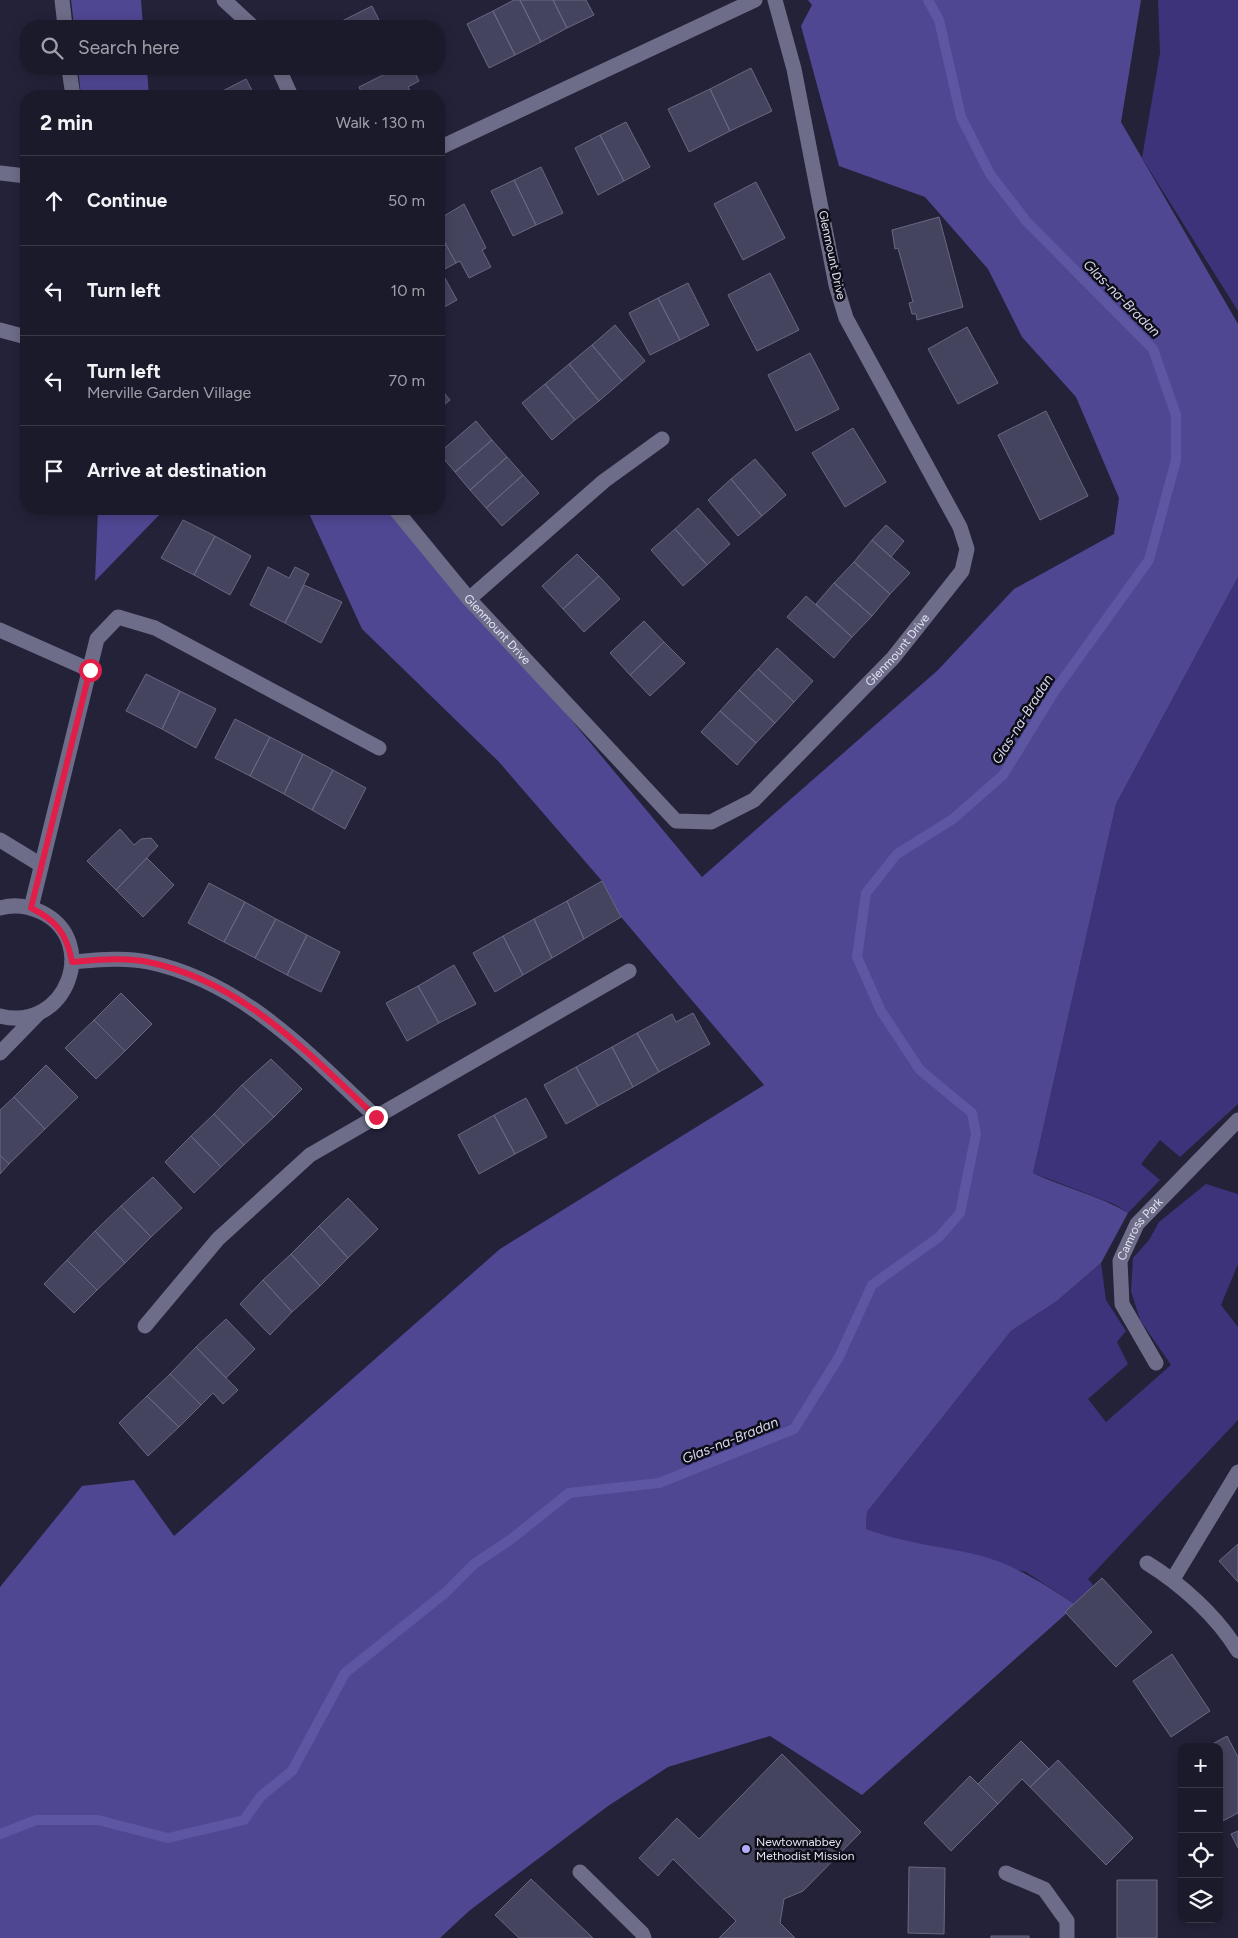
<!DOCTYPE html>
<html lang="en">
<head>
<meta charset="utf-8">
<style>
  :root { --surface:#1a1a2b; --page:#232333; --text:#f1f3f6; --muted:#9fa1a9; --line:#383847 }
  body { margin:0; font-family:Figtree,sans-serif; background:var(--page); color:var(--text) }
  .controls { position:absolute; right:15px; bottom:15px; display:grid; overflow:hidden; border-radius:10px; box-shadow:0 2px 12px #0003 }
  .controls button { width:45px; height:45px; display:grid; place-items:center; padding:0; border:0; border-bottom:1px solid var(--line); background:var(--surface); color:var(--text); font:25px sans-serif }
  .stop { position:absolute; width:15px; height:15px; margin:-11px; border:4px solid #e11d48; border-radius:50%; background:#fff }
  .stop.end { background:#e11d48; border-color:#fff; box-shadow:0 1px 5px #0008 }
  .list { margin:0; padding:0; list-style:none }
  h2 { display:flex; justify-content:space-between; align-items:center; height:65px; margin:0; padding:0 20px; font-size:21px }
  h2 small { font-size:16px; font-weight:400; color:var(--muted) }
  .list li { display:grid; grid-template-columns:32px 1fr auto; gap:15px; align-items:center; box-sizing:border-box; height:90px; padding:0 20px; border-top:1px solid var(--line) }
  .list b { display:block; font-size:19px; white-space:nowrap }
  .list p { margin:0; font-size:16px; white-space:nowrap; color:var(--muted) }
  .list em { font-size:16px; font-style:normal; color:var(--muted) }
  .icon { flex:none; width:28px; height:28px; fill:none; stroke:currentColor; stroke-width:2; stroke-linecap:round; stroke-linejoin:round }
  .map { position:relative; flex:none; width:1238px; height:1938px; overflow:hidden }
  .search { position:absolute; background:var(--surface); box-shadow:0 2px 12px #0003; left:20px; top:20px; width:425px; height:55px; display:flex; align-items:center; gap:12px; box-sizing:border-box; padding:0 18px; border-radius:20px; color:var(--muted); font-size:19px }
  .panel { position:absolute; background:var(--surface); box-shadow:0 2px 12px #0003; left:20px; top:90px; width:425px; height:425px; border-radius:20px }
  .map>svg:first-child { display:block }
</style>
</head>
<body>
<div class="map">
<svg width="1238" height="1938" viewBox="0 0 1238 1938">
  <rect width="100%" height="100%" fill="#232239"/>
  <path fill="#3d337b" d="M1158,0H1238V311L1142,158L1160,53Z
    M1238,577V1104L1180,1157L1160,1140L1141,1164L1160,1180L1128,1213L1114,1204L1033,1173L1116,804Z
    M1206,1184L1238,1194V1264L1221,1305L1238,1327V1420L1088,1579L1093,1585L1076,1605L1026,1572L892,1539L866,1529L867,1512L1011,1331L1057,1301L1101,1263L1106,1300L1126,1331L1117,1342L1128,1364L1088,1399L1106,1422L1171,1365L1140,1320L1131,1291L1133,1258L1149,1240L1159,1222Z"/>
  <path fill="#4f4792" d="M71,0H141L143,26H74Z
    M808,0H1141L1121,122L1238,324V577L1116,804L1033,1173C1064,1188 1099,1195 1128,1213L1101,1263L1057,1301L1011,1331L867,1512L866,1529C903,1543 940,1546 978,1555C1015,1564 1045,1585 1076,1605L862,1795L770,1736L668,1767L608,1806L469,1911L440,1938H0V1587L82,1486L134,1480L174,1536L500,1249L764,1085L621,917L602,881L499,762L362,629L307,509H396L702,877L938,670L1014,589L1114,534L1119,498L1076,397L1022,337L988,269L925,197L839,166L801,26L812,5Z
    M78,69H147L149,96H81Z
    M98,509H165L95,581Z"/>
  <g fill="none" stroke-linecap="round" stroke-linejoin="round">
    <path stroke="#5d56a3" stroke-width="10" d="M0,1834L36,1820H98L168,1838L244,1820L261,1796L292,1771L345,1673L445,1593L474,1564L510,1540L569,1493L659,1483L794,1429L839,1357L872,1285L939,1237L960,1213L976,1134L972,1113L920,1070L881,1011L857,957L866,893L897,854L953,819L1003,775L1056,689L1149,560L1176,460V415L1153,349L1027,222L990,174L961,117L939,20L928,0"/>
  </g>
  <path fill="#45445e" stroke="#686884" d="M514,0H520L541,42L515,55L493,11Z
    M520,0H553L567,28L541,42Z
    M553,0H586L594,15L567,28Z
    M372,6L382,26H332Z
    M493,11L515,55L489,68L467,24Z
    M751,68L772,111L730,131L710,89Z
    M395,69H413L419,81L408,87L413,96H363L359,87Z
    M246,79L255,96H213Z
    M710,89L730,131L689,152L668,109Z
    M626,122L650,167L624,181L600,135Z
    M600,135L624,181L598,195L575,148Z
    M541,167L563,213L536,225L514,180Z
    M514,180L536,225L513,236L491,191Z
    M756,182L785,238L743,260L714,204Z
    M464,204L486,248L482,250L491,267L469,278L460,261L456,263L439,232V219Z
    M939,217L963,307L917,320L916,314H912L909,303L913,302L898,248L895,249L892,230Z
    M439,232L456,263L441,271L457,300L439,310Z
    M770,273L799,330L757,351L728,295Z
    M688,283L709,325L680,340L658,298Z
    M658,298L680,340L650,355L629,313Z
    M615,325L645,361L622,381L592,345Z
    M967,327L998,383L958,404L928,349Z
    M592,345L622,381L599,401L569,364Z
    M810,353L839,409L796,431L768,375Z
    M569,364L599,401L575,420L545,384Z
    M545,384L575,420L552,440L522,403Z
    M439,387L450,400L439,409Z
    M1046,411L1088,496L1040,520L998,435Z
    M476,421L492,440L455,472L439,453Z
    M853,428L886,482L845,507L812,453Z
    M492,440L507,457L470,490L455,472Z
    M507,457L523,475L486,508L470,490Z
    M755,459L786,495L762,516L731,479Z
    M523,475L539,493L502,526L486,508Z
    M731,479L762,516L738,536L708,500Z
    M698,508L730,544L707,565L675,529Z
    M183,520L215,536L194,575L161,558Z
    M886,525L904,541L891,557L872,540Z
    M675,529L707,565L683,586L651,550Z
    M215,536L251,556L230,595L194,575Z
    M872,540L910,573L890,594L854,562Z
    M577,554L599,576L563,609L542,586Z
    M854,562L890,594L872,616L834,583Z
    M268,567L289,578L295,567L309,574L285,623L250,605Z
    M599,576L620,599L584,632L563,609Z
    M834,583L872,616L852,637L816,604Z
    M304,585L342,602L321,643L285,623Z
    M806,596L852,637L834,658L787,617Z
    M644,621L664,642L630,675L610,653Z
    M664,642L685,663L650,696L630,675Z
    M777,648L813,681L794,702L758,669Z
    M758,669L794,702L775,723L739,690Z
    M146,674L180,691L162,729L126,711Z
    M739,690L775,723L756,743L720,711Z
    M180,691L216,709L196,748L162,729Z
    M720,711L756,743L737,765L701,732Z
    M235,719L270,737L250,776L215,758Z
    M270,737L303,754L284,794L250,776Z
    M303,754L333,770L312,810L284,794Z
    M333,770L366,788L345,829L312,810Z
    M120,829L134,845L141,839L151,838L158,846L116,890L87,861Z
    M147,858L174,885L143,917L116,890Z
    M602,881L621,917L584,939L567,901Z
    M209,883L245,902L224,942L188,923Z
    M567,901L584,939L552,958L534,919Z
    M245,902L276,919L255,958L224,942Z
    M276,919L307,935L287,975L255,958Z
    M534,919L552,958L523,975L503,936Z
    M307,935L340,952L321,992L287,975Z
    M503,936L523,975L495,992L473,953Z
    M454,965L476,1004L439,1023L418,986Z
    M418,986L439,1023L407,1041L386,1003Z
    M121,993L152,1024L125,1051L94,1020Z
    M693,1013L710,1044L659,1072L637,1033L672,1014L676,1022Z
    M94,1020L125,1051L96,1079L65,1048Z
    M637,1033L659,1072L633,1087L612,1047Z
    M612,1047L633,1087L598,1106L576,1067Z
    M271,1059L302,1089L274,1117L242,1085Z
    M46,1065L78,1097L45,1129L14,1097Z
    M576,1067L598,1106L566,1124L544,1085Z
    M242,1085L274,1117L244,1145L214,1114Z
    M14,1097L45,1129L9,1164L0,1155V1110Z
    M526,1098L547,1137L515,1154L494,1115Z
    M214,1114L244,1145L221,1167L191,1136Z
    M494,1115L515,1154L479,1174L458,1135Z
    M191,1136L221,1167L194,1193L165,1162Z
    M0,1155L9,1164L0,1174Z
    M153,1177L182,1208L151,1237L121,1206Z
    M348,1198L378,1229L348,1258L319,1226Z
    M121,1206L151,1237L125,1263L95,1231Z
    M319,1226L348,1258L320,1286L291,1254Z
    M95,1231L125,1263L97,1290L67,1260Z
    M291,1254L320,1286L292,1312L263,1280Z
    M67,1260L97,1290L74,1313L44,1284Z
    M263,1280L292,1312L270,1335L240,1304Z
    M226,1319L255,1349L226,1378L196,1347Z
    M196,1347L238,1390L223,1404L213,1393L201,1405L170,1374Z
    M170,1374L201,1405L179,1427L147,1396Z
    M147,1396L179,1427L148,1456L119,1423Z
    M1238,1544V1582L1219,1561Z
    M1102,1578L1152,1632L1116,1667L1065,1612Z
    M1172,1654L1210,1711L1171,1737L1133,1681Z
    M1227,1736L1238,1757V1813L1219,1823V1747H1207Z
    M1021,1741L1049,1769L1030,1787L1022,1779L998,1804L978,1784Z
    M782,1754L861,1832L803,1891L784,1899L780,1923L795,1938H719L736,1921L673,1859L658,1876L639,1858L677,1818L699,1839Z
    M1058,1760L1133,1838L1106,1865L1030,1787Z
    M970,1776L998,1804L951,1851L924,1823Z
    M1238,1831V1848L1231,1834Z
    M909,1867L945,1868L944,1934L908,1933Z
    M531,1879L593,1938H519L495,1915Z
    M1117,1880H1157V1938H1117Z
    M991,1936H1029V1938H991Z"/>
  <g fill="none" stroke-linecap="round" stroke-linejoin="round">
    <g stroke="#6e6d89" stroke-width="15">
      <path d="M62,0L65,26"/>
      <path d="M224,0L252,26"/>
      <path d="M69,69L73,96"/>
      <path d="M279,69L291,96"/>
      <path d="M439,148L755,0"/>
      <path d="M0,173L26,176"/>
      <path d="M0,330L26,337"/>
      <path id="s1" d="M395,509L469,599L676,821L711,822L754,800L893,658L962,571L967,549L960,527L846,318L836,285L794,69L775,0"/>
      <path d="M469,599L604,481L662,439"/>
      <path d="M0,630L90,670"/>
      <path d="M0,840L41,865"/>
      <path d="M0,908C14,904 28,906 41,912C101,941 66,1033 0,1016"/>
      <path d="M31,908L97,639L118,617L155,628L379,748"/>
      <path d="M72,962C97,960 124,957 148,962C242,981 309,1054 376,1117"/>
      <path d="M0,1053L38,1014"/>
      <path d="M145,1326L218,1239L310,1155L629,971"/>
      <path id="s2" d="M1156,1363L1122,1304L1120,1261L1137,1224L1238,1120"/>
      <path d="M1147,1563C1181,1584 1217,1616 1238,1651"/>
      <path d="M1173,1579L1238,1472"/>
      <path d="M580,1872L642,1933L644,1938"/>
      <path d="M1006,1873L1044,1889L1067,1921V1938"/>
    </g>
  </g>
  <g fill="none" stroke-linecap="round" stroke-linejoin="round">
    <path stroke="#e11d48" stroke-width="6" d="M90,670L31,908C56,920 67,934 72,962C97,960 124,957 148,962C242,981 309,1054 376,1117"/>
  </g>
  <circle fill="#b1adfa" stroke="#0d0d17" stroke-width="2" cx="746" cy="1849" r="5"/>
  <g text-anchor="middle" stroke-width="5" stroke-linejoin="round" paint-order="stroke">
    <g font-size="12" fill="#e2e2f3" stroke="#0d0d17">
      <text transform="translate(832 255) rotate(78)" y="4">Glenmount Drive</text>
      <text dy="4" stroke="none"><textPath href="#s1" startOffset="158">Glenmount Drive</textPath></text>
      <text dy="4" stroke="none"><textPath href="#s1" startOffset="711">Glenmount Drive</textPath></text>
      <text dy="4" stroke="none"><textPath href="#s2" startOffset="149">Camross Park</textPath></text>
    </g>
    <g font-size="12" fill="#e2e2f3" stroke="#0d0d17" text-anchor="start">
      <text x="756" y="1846">Newtownabbey<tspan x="756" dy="14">Methodist Mission</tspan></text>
    </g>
    <g font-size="14" font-style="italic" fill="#d7d7ed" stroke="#0d0d17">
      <text transform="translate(1122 298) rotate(45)" y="5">Glas-na-Bradan</text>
      <text transform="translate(1022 719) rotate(-58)" y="5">Glas-na-Bradan</text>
      <text transform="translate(730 1440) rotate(-22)" y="5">Glas-na-Bradan</text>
    </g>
  </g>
</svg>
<div class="controls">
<button>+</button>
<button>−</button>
<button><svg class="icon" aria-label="locate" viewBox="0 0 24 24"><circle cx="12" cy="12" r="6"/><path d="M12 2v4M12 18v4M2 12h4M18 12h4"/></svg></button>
<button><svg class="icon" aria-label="layers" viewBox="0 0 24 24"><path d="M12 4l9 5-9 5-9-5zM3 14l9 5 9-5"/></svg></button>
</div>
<div class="stop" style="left:90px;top:670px"></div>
<div class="stop end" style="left:376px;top:1117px"></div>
<div class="search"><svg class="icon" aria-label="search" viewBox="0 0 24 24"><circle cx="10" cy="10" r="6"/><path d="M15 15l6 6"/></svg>Search here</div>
<section class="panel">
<h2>2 min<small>Walk · 130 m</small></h2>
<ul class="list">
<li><svg class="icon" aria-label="ahead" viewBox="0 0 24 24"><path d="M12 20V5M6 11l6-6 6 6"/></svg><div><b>Continue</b></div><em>50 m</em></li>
<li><svg class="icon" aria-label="left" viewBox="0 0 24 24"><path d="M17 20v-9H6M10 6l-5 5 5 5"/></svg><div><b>Turn left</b></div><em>10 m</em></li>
<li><svg class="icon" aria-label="left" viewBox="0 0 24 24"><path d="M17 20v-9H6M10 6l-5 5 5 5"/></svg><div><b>Turn left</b><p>Merville Garden Village</p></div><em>70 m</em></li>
<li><svg class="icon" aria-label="arrive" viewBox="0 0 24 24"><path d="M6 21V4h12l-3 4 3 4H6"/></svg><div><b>Arrive at destination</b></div></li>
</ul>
</section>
</div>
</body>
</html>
